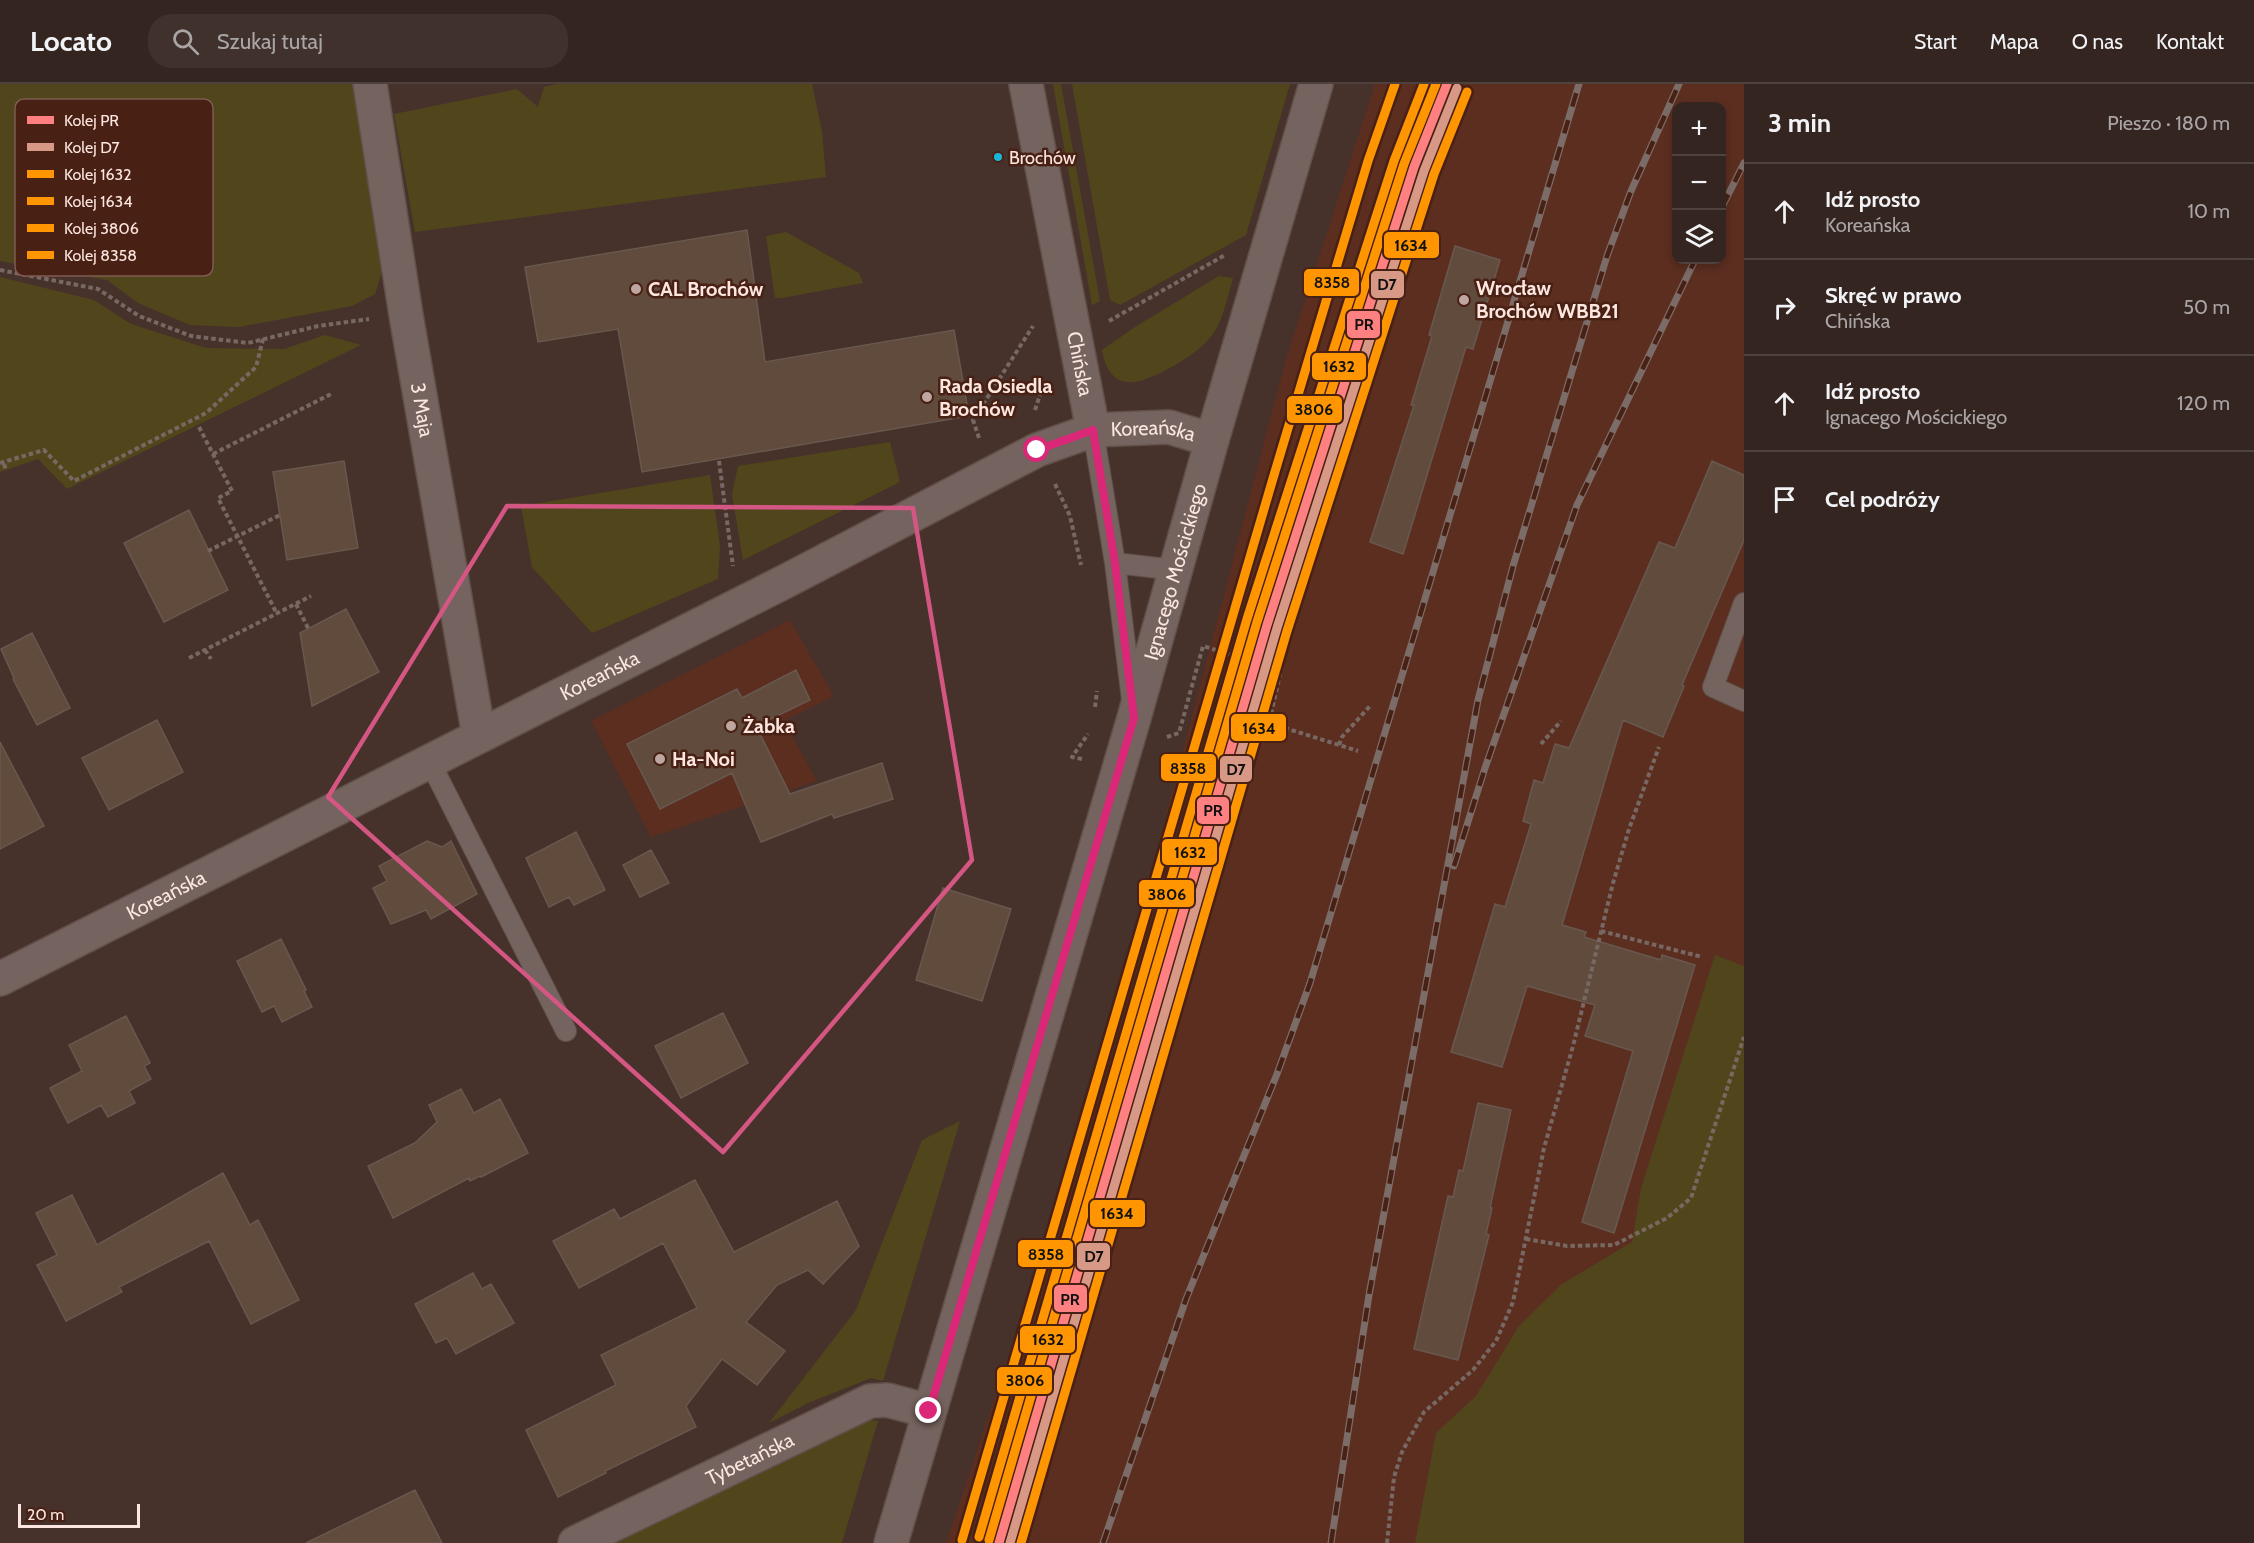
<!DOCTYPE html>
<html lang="pl">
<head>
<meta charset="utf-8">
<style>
  :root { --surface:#352520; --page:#40312d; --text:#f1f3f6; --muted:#aaa5a5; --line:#4f423e }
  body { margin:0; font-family:Cabin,sans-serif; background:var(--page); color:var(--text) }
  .controls { position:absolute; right:18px; top:18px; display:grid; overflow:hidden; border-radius:12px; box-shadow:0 3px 9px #0003 }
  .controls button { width:54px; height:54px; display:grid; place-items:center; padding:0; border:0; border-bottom:2px solid var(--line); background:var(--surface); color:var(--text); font:30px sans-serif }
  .scale { position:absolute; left:18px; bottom:15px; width:122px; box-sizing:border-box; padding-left:6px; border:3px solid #fce6df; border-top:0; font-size:16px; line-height:21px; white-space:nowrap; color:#fce6df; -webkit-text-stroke:4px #492014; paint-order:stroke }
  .stop { position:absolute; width:18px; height:18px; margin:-14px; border:4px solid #db2777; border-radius:50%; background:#fff }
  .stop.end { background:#db2777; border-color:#fff; box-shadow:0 2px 6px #0008 }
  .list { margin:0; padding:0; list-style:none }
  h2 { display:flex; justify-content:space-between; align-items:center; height:78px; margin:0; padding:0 24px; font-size:26px }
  h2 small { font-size:20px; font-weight:400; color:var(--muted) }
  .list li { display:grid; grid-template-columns:39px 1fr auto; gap:18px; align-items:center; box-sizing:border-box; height:96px; padding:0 24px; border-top:2px solid var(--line) }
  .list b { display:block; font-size:22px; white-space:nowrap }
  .list p { margin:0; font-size:20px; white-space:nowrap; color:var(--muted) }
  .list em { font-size:20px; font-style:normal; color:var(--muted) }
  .icon { flex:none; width:33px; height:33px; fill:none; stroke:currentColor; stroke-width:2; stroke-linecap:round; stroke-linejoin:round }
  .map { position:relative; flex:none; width:1744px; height:1459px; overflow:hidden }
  header { display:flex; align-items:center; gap:36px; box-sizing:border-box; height:84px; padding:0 30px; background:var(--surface); border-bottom:2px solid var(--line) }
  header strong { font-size:28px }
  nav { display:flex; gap:33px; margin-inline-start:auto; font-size:21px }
  .search { width:420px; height:54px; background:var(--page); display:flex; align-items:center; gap:15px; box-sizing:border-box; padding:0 21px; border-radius:24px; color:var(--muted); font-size:22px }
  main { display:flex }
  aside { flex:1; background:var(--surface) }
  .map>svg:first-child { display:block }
</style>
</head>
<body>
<header>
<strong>Locato</strong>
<div class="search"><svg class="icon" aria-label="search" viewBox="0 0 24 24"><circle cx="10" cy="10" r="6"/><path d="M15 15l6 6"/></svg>Szukaj tutaj</div>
<nav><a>Start</a><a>Mapa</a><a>O nas</a><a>Kontakt</a></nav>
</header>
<main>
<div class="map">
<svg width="1744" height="1459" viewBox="0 0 1744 1459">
  <rect width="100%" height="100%" fill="#47312b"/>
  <path fill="#5b2e20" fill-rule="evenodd" d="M1375,0H1744V1459H946L1077,1068L1286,275ZM1676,22H1722V176H1676Z
    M790,536L834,612L784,637L817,697L651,753L591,637Z"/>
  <path fill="#51461b" d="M0,0H355L384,181L375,210L352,222L239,243L190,241L138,219L107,196L0,177Z
    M557,0H812L822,47L826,93L415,148L394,30L517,5L538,23L544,3Z
    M1053,0H1061L1100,217L1092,221Z
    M1072,0H1290L1246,151L1120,221L1110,216Z
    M786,148L859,189L863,199L782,214H775L766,152Z
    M1219,192L1233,194C1227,214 1223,239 1209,255C1198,267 1183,277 1168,285C1138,301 1110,310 1102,266L1135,243Z
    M0,193L94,216L131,240L206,264L284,265L325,251L361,261L67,405L38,375L0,388Z
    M890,358L900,398L743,476L732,410L738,382Z
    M710,391L720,462L718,495L592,549L532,483L521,422Z
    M1715,871L1744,882V1459H1415L1436,1349L1476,1312L1519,1242L1562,1200L1632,1158L1641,1104Z
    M960,1037L883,1297L871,1294L808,1319L769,1339L856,1226L922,1056Z
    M868,1336L878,1337L842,1459H615Z"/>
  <path fill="#614b3c" stroke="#69584f" stroke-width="1.5" d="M747,146L765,278L954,246L969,332L642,388L618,245L538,258L525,183Z
    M1455,162L1500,176L1473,265L1466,263L1403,470L1370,458L1414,321H1411L1432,252L1429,251Z
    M344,377L358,464L287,476L273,388Z
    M1712,377L1744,391V456L1682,601L1684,602L1663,653L1623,636L1562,841L1586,848L1584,853L1661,876L1662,871L1695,881L1614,1149L1582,1138L1633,967L1585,952L1595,921L1527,902L1502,983L1451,968L1495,820L1505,823L1531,740L1523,737L1534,696L1543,699L1555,660L1569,664L1659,458L1675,464Z
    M189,426L228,506L164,538L124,459Z
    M346,525L379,588L312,622L300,549Z
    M32,549L70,624L37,641L13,595L14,594L1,565Z
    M796,586L810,616L756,642L790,710L882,679L893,715L834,734L832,730L761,758L732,689L660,725L627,660L737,605L742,614Z
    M157,636L183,688L109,726L82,674Z
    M0,658L44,742L0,765Z
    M576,748L605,806L574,821L569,813L549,823L526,774Z
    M427,757L442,763L451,757L477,810L431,835L426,826L391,840L373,804L387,797L379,782Z
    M651,766L669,799L640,813L623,781Z
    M943,804L1011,825L982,917L916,896Z
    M281,855L306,906L304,907L312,923L282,938L274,922L262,928L237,877Z
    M723,929L748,979L681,1014L655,962Z
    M126,932L150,979L144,982L151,995L129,1007L135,1019L108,1033L101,1021L68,1039L50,1004L82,987L69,961Z
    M461,1005L474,1029L500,1015L528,1069L481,1093L480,1092L470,1097L469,1094L393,1134L368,1082L415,1059L437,1038L429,1021Z
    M1478,1019L1511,1026L1490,1124H1492L1486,1150L1489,1151L1458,1276L1414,1265L1448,1112L1453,1113L1459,1086L1463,1087Z
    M223,1089L250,1141L258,1136L299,1216L251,1240L209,1157L119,1203L122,1208L66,1237L37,1181L57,1171L36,1129L72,1111L97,1161Z
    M695,1096L734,1168L837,1117L859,1162L823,1200L808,1186L777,1201L746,1238L785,1267L757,1301L722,1275L686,1322L696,1343L605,1387L606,1389L558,1413L526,1346L616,1301L601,1271L697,1224L663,1159L579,1204L553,1157L614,1125L620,1135Z
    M473,1189L482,1205L491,1200L514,1239L456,1270L447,1254L436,1259L415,1220Z
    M415,1406L442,1459H306Z"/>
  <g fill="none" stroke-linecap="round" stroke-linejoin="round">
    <g stroke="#614f49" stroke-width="22">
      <path id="service" d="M1093,346L1115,479L1132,616
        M1115,479L1176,486
        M1744,519L1713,603L1744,617
        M430,678L566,947"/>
    </g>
    <g stroke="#614f49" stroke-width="36">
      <g id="minor">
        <path id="s1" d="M370,0L406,231L479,652"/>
        <path id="s2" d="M575,1459L870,1317L887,1316L929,1327"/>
        <path id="s3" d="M891,1459L1134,634L1212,356"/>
      </g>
    </g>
    <g stroke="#614f49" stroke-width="36">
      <g id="tertiary">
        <path id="s4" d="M1026,0L1093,346"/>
        <path id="s5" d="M0,895L788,496L1037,366L1093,346L1169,343L1212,356L1316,0"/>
      </g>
    </g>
    <path stroke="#786863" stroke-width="4" stroke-dasharray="4.5 3" stroke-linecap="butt" d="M0,186L98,205L139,232L191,252L248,259L318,242L369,235
      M1109,237L1225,171
      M1035,326L1041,308L1042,296
      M199,343L232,407L218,414L277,530
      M979,354L973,336L1033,242
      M213,370L331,310
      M719,377L733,482
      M0,379L44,366L74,397L206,329L256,283L263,255
      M4,380L6,386
      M1055,400L1070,432L1081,481
      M208,467L280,431
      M296,520L308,544
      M205,566L211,575
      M189,574L311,512
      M1095,623L1097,607
      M1167,653L1179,649L1203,562L1281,586L1269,639L1358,667
      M1541,660L1561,637
      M1339,661L1342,653L1370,622
      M1082,675L1072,673L1088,650
      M1601,847L1702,873
      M1526,1155L1567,1162L1614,1161L1667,1134L1691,1114L1744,953
      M1387,1459L1394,1393L1402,1368L1424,1328L1473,1286L1496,1257L1513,1218L1544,1064L1573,962L1613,799L1629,745L1659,663"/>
    <use href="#service" stroke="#74635e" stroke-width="20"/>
    <use href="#minor" stroke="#74635e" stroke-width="33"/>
    <use href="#tertiary" stroke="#74635e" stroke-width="33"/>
    <g stroke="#7c6c67" stroke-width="7">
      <path id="rail" d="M1722,123L1744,79
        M1454,782L1485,684L1577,421L1695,176
        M1103,1459L1186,1215L1277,990L1310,899L1579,0
        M1331,1459L1369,1211L1478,616L1513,482L1607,172L1631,107L1679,0"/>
    </g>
    <use href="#rail" stroke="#492014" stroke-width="4.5" stroke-dasharray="14" stroke-linecap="butt"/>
    <g stroke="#492014" stroke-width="14">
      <path id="rail-1" d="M999,1459L1267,541L1414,83L1447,0"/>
    </g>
    <g stroke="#492014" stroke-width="14">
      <path id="rail-2" d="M1010,1459L1277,544L1424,87L1457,4"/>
    </g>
    <g stroke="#492014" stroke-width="14">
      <path id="rail-3" d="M989,1456L1257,538L1404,80L1436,0"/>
    </g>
    <g stroke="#492014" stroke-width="14">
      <path id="rail-4" d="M1021,1459L1287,547L1434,90L1467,8"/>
    </g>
    <g stroke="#492014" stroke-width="14">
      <path id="rail-5" d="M979,1453L1247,535L1394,77L1424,0"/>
    </g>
    <g stroke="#492014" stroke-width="14">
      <path id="rail-6" d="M962,1456L1274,391L1368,77L1395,0"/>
    </g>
    <use href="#rail-1" stroke="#ff8080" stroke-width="9"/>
    <use href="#rail-2" stroke="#d89886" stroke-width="9"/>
    <use href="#rail-3" stroke="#ff9500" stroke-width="9"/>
    <use href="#rail-4" stroke="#ff9500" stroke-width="9"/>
    <use href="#rail-5" stroke="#ff9500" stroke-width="9"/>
    <use href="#rail-6" stroke="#ff9500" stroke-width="9"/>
  </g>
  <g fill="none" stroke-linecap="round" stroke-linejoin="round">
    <path stroke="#db2777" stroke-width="8" d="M929,1327L1134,634L1115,479L1093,346L1037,366"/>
  </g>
  <path fill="none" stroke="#d35683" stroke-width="4.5" stroke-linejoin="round" d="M507,422L913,424L972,776L723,1068L328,713Z"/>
  <circle fill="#1ab6d8" stroke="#492014" stroke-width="2" cx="998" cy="73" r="5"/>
  <g fill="#bda7a0" stroke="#492014" stroke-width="2">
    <circle cx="636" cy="205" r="6"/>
    <circle cx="1464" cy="216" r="6"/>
    <circle cx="927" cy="313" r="6"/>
    <circle cx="731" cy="642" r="6"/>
    <circle cx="660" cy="675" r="6"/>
  </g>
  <g text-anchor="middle" stroke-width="5" stroke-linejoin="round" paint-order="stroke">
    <g font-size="18" fill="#fce6df" stroke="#492014" text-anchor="start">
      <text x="1009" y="80">Brochów</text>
    </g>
    <g font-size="20" font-weight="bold" fill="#fce6df" stroke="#492014" text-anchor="start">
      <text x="1476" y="211">Wrocław<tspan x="1476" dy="23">Brochów WBB21</tspan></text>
      <text x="648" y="212">CAL Brochów</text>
      <text x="939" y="309">Rada Osiedla<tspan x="939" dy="23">Brochów</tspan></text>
      <text x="743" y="649">Żabka</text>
      <text x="672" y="682">Ha-Noi</text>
    </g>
    <g font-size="20" fill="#fce6df" stroke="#492014">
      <text dy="7" stroke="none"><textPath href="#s4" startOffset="285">Chińska</textPath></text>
      <text dy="7" stroke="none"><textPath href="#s1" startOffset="330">3 Maja</textPath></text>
      <text dy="7" stroke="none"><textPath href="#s5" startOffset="1284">Koreańska</textPath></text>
      <text dy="7" stroke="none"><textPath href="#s3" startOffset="1012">Ignacego Mościckiego</textPath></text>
      <text dy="7" stroke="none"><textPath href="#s5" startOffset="672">Koreańska</textPath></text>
      <text dy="7" stroke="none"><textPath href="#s5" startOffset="186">Koreańska</textPath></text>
      <text dy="7" stroke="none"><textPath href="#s2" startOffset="194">Tybetańska</textPath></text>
    </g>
  </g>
  <rect x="15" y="15" width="198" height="177" rx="9" fill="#492014" stroke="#7f5b51" stroke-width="1.5"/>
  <rect x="27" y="32" width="27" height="8" fill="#ff8080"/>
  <rect x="27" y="59" width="27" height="8" fill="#d89886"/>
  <rect x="27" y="86" width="27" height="8" fill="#ff9500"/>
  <rect x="27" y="113" width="27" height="8" fill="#ff9500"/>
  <rect x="27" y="140" width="27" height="8" fill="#ff9500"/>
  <rect x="27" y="167" width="27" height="8" fill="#ff9500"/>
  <g font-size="16" fill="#fce6df">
    <text x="64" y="42">Kolej PR</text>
    <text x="64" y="69">Kolej D7</text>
    <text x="64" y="96">Kolej 1632</text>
    <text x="64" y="123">Kolej 1634</text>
    <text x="64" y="150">Kolej 3806</text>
    <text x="64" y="177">Kolej 8358</text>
  </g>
  <g stroke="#492014" stroke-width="2">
    <rect x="1383" y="147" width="57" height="28" rx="6" fill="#ff9500"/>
    <rect x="1303" y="184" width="57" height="29" rx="6" fill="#ff9500"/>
    <rect x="1370" y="186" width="35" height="29" rx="6" fill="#d89886"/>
    <rect x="1346" y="226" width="35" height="29" rx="6" fill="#ff8080"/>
    <rect x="1311" y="268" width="56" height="29" rx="6" fill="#ff9500"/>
    <rect x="1286" y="311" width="57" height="29" rx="6" fill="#ff9500"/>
    <rect x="1230" y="629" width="57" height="29" rx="6" fill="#ff9500"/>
    <rect x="1160" y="669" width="57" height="29" rx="6" fill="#ff9500"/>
    <rect x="1219" y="671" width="34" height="28" rx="6" fill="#d89886"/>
    <rect x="1196" y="712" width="34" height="29" rx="6" fill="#ff8080"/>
    <rect x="1161" y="754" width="57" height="28" rx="6" fill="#ff9500"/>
    <rect x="1138" y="795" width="57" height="29" rx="6" fill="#ff9500"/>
    <rect x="1089" y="1115" width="57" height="29" rx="6" fill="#ff9500"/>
    <rect x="1017" y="1155" width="57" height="29" rx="6" fill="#ff9500"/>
    <rect x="1076" y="1158" width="35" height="29" rx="6" fill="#d89886"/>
    <rect x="1053" y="1200" width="35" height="29" rx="6" fill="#ff8080"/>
    <rect x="1019" y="1241" width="57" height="29" rx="6" fill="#ff9500"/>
    <rect x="996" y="1282" width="57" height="29" rx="6" fill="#ff9500"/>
  </g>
  <g font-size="16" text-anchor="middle" font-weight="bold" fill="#111">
    <text x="1411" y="167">1634</text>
    <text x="1332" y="204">8358</text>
    <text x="1387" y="206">D7</text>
    <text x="1364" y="246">PR</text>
    <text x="1339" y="288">1632</text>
    <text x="1314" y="331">3806</text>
    <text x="1259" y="650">1634</text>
    <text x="1188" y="690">8358</text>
    <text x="1236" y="691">D7</text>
    <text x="1213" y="732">PR</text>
    <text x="1190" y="774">1632</text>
    <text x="1167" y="816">3806</text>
    <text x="1117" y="1135">1634</text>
    <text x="1046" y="1176">8358</text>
    <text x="1094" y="1178">D7</text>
    <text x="1070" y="1221">PR</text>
    <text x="1048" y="1261">1632</text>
    <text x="1025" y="1302">3806</text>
  </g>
</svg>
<div class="controls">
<button>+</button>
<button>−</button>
<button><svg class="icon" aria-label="layers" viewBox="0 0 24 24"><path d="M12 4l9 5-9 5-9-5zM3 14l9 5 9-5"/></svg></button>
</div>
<div class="scale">20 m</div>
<div class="stop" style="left:1037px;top:366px"></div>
<div class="stop end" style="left:929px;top:1327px"></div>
</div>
<aside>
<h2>3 min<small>Pieszo · 180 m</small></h2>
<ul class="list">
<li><svg class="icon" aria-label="ahead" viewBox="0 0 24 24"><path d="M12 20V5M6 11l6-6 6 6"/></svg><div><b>Idź prosto</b><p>Koreańska</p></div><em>10 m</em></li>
<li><svg class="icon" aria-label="right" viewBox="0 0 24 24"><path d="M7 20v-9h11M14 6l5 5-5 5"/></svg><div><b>Skręć w prawo</b><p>Chińska</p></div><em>50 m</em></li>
<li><svg class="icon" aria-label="ahead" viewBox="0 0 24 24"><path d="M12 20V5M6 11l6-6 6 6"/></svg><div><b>Idź prosto</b><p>Ignacego Mościckiego</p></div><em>120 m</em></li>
<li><svg class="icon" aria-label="arrive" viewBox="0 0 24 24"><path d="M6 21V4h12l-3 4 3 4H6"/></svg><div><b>Cel podróży</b></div></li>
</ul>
</aside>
</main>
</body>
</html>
